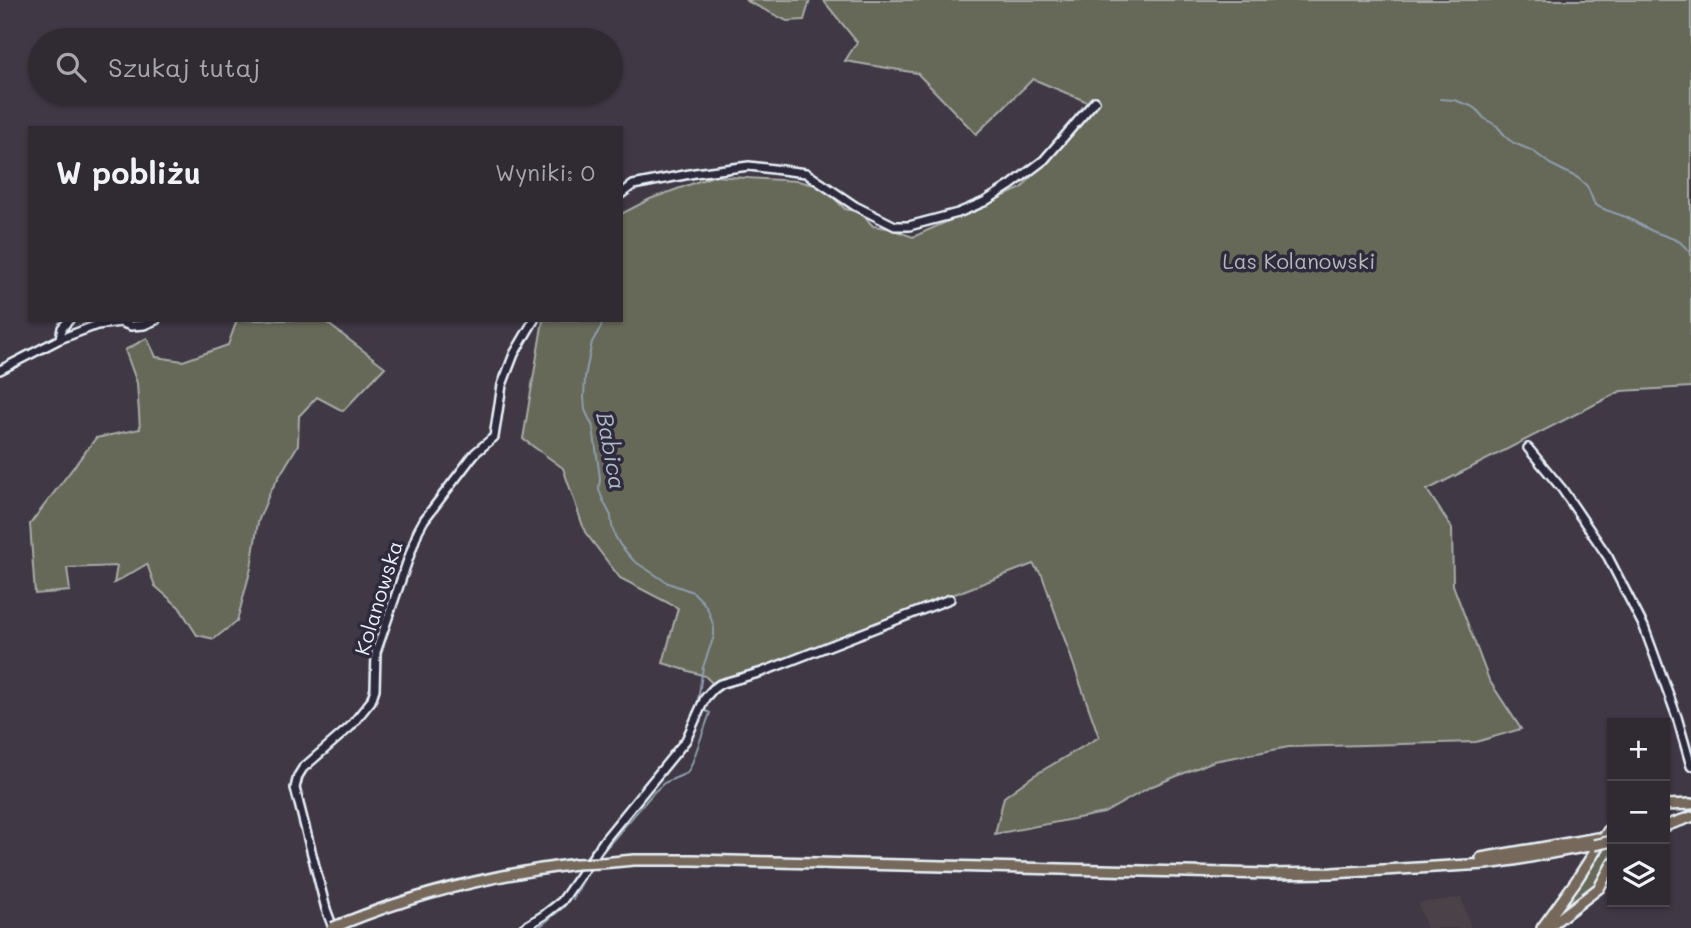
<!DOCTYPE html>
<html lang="pl">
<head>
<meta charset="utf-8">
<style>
  :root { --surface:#302a33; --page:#38323b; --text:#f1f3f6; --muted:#a8a7ac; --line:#4b464e }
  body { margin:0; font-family:Mali,sans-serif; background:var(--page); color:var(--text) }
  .controls { position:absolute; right:21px; bottom:21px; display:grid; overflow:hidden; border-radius:0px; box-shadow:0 2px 5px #0004 }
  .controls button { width:63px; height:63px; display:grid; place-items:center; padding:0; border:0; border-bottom:2px solid var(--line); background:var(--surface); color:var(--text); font:35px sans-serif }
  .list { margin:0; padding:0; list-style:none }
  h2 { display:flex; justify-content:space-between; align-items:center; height:91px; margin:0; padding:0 28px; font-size:30px }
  h2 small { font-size:23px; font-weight:400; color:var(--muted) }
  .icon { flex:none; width:38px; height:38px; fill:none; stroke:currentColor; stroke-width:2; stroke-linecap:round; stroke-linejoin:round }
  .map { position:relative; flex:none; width:1691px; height:928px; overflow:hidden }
  .search { position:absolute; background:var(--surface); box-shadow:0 2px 5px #0004; left:28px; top:28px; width:595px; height:77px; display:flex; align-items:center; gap:18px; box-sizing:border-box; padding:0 24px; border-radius:38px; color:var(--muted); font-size:26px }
  .panel { position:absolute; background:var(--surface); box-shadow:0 2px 5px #0004; left:28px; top:126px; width:595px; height:196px; border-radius:0px }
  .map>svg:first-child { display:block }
</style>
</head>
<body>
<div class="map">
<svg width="1691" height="928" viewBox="0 0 1691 928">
  <rect width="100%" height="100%" fill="#403844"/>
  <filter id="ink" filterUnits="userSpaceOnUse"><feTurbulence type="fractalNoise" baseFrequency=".0143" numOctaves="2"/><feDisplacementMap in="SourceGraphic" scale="14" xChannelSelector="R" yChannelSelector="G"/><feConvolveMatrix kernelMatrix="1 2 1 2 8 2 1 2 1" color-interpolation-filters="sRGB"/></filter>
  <g filter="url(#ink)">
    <path fill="#4c4249" d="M1461,898L1471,928H1427L1418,903Z"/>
    <path fill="#666759" stroke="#a7aca8" stroke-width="2" d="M745,0H810L804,20L787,21Z
      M823,0H1691V387L1621,391L1427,490L1452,528L1453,585L1489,680L1521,729L1476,742L1289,747L1214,761L1150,787L1104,813L995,834L1004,797L1033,776L1099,737L1042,575L1033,564L742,676L712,683L705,676L663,663L678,608L620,578L585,532L563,468L523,439L543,320H621V214L650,199L713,176L798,181L823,187L845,209L860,212L873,226L888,228L913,237L1022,188L1090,103L1033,79L976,134L917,73L845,61L857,42Z
      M237,320H323L385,367L343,411L317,397L299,416L298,445L270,492L258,522L251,568L237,621L214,639L197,635L179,607L155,586L147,564L114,583L117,566L67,568L70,591L35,594L30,524L96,438L140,429L137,383L125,350L147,338L156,357L183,361L228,345Z
      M1612,844C1612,878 1579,899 1555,917L1587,873L1602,847Z"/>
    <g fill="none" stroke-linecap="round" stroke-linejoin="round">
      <path stroke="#8c9eac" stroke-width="2" d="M1440,99L1454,100L1471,106L1477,110L1484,118L1497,126L1508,139L1514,143L1533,151L1550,164L1578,178L1587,186L1595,205L1606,210L1626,217L1652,231L1674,239L1680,242L1691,253
        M603,320L601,327L592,342L585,377L584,397L585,410L593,427L600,478L599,490L603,500L611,516L612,526L615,536L620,545L634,561L668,583L693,592L703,602L708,610L714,627V636L703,667L697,707
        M595,861L654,792L664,783L687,773L691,766L710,713L706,711
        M573,899L590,868
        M538,928L564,907"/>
      <g stroke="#e8f1f8" stroke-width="12">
        <path id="minor" d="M621,194L633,185L695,173L749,166L806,173L855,206L895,226H909L958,213L984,202L1011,185L1044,160L1095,101
          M60,339L62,328L69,320
          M0,370L60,339L97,325L120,322L131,326L144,325L156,320
          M1528,448L1562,489L1608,557L1644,627L1677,717L1691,766
          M333,928L326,909L295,788L298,776L303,768L350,727L371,701L375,689L376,652L418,531L424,520L475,453L494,437L502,385L514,354L534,320
          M523,928L544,915L562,901L606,838L686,740L705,698L713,689L720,684L762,672L950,599"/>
      </g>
      <g stroke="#e8f1f8" stroke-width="14">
        <path id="major" d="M1665,805L1691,804
          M1665,826L1691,817
          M1481,858L1598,838
          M601,863L634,860H693L1269,874L1332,873L1486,864L1514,860L1594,845
          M344,923C419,893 496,874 576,864
          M1542,928L1576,881L1612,825
          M1547,928L1599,888L1612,864"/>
      </g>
      <use href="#minor" stroke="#2f2a3d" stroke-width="7"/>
      <use href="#major" stroke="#76695c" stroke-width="9"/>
      <g stroke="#e8f1f8" stroke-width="14" stroke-linecap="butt">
        <path id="major-bridge" d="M1594,845L1612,841
          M576,864L601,863
          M332,928L344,923"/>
      </g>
      <use href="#major-bridge" stroke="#76695c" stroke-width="9"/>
    </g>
  </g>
  <g text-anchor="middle" stroke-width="7" stroke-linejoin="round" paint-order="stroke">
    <g font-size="21" fill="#b4bab8" stroke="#2f2a3d">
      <text x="1299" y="269">Las Kolanowski</text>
    </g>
    <g font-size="21" fill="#e8f1f8" stroke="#2f2a3d">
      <text transform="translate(379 598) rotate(-73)" y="7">Kolanowska</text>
    </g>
    <g font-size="23" font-style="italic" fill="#abbac5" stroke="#2f2a3d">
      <text transform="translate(611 451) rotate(80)" y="8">Babica</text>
    </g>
  </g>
</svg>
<div class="controls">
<button>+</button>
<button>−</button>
<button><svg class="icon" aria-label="layers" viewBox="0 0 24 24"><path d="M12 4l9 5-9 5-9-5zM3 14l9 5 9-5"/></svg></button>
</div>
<div class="search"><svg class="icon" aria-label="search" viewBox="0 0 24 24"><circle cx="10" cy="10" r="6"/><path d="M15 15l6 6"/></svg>Szukaj tutaj</div>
<section class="panel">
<h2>W pobliżu<small>Wyniki: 0</small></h2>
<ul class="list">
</ul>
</section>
</div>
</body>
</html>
